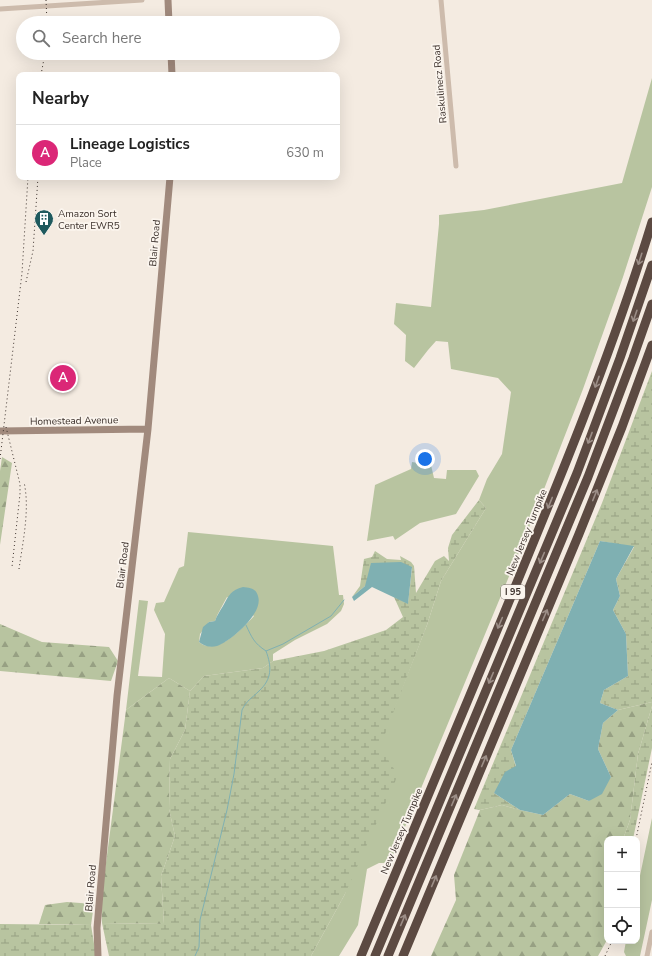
<!DOCTYPE html>
<html lang="en">
<head>
<meta charset="utf-8">
<style>
  :root { --surface:#fff; --page:#f6f6f6; --text:#222; --muted:#767676; --line:#e0e0e0; --accent:#db2777 }
  body { margin:0; font-family:"Nunito Sans",sans-serif; background:var(--page); color:var(--text) }
  .controls { position:absolute; right:12px; bottom:12px; display:grid; overflow:hidden; border-radius:8px; box-shadow:0 4px 16px #0002 }
  .controls button { width:36px; height:36px; display:grid; place-items:center; padding:0; border:0; border-bottom:1px solid var(--line); background:var(--surface); color:var(--text); font:20px sans-serif }
  .you { position:absolute; left:425px; top:459px; width:14px; height:14px; margin:-10px; border:3px solid #fff; border-radius:50%; background:#1a73e8; box-shadow:0 0 0 6px #1a73e833 }
  .badge { display:grid; place-items:center; width:26px; height:26px; border-radius:50%; background:var(--accent); color:#fff; font-size:13px; font-weight:700 }
  .pin { position:absolute; translate:-50% -50%; border:2px solid #fff; box-shadow:0 1px 4px #0006 }
  .list { margin:0; padding:0; list-style:none }
  h2 { display:flex; justify-content:space-between; align-items:center; height:52px; margin:0; padding:0 16px; font-size:17px }
  h2 small { font-size:13px; font-weight:400; color:var(--muted) }
  .list li { display:grid; grid-template-columns:26px 1fr auto; gap:12px; align-items:center; box-sizing:border-box; height:56px; padding:0 16px; border-top:1px solid var(--line) }
  .list b { display:block; font-size:15px; white-space:nowrap }
  .list p { margin:0; font-size:13px; white-space:nowrap; color:var(--muted) }
  .list em { font-size:13px; font-style:normal; color:var(--muted) }
  .icon { flex:none; width:22px; height:22px; fill:none; stroke:currentColor; stroke-width:2; stroke-linecap:round; stroke-linejoin:round }
  .map { position:relative; flex:none; width:652px; height:956px; overflow:hidden }
  .search { position:absolute; background:var(--surface); box-shadow:0 4px 16px #0002; left:16px; top:16px; width:324px; height:44px; display:flex; align-items:center; gap:10px; box-sizing:border-box; padding:0 14px; border-radius:22px; color:var(--muted); font-size:15px }
  .panel { position:absolute; background:var(--surface); box-shadow:0 4px 16px #0002; left:16px; top:72px; width:324px; height:108px; border-radius:8px }
  .map>svg:first-child { display:block }
</style>
</head>
<body>
<div class="map">
<svg width="652" height="956" viewBox="0 0 652 956">
  <defs>
    <pattern id="forest-firs" width="22" height="20" patternUnits="userSpaceOnUse"><rect width="22" height="20" fill="#b8c4a0"/><path d="M5 1l3.5 6h-7zM16 11l3.5 6h-7z" fill="#97a083"/></pattern>
    <pattern id="wetland-marsh" width="20" height="14" patternUnits="userSpaceOnUse"><rect width="20" height="14" fill="#b8c4a0"/><path d="M1 5h8M5 5V1M11 12h8M15 12V8" fill="none" stroke="#97a083"/></pattern>
  </defs>
  <rect width="100%" height="100%" fill="#f4ebe1"/>
  <path fill="#b8c4a0" fill-rule="evenodd" d="M652,78V187L623,277L583,389L525,538L390,863H379L367,869L358,925L339,956H311L345,894L379,747L427,625L441,581L486,508L479,500L487,479L502,454L511,392L498,378L451,369L448,342L436,341L428,350L414,368L405,361L406,335L394,324L396,303L431,307L439,224V215L484,210L622,183Z
    M412,462L431,465L434,478L446,479L447,470H476L479,476L456,514L420,523L395,540L393,536L367,541L375,485L411,469Z
    M188,532L333,546L339,595H343L344,604L341,611L327,624L295,640L273,654V661L263,668L204,676L190,691L169,678L126,710L139,600L148,601L138,676L162,677L165,634L154,610L156,603L164,602L179,568L184,566ZM227,597L254,616C243,628 216,657 199,642L200,634L209,622L215,621C218,612 223,605 227,597Z
    M652,818V900L640,956H626L624,952L626,941H637V890Z"/>
  <path fill="url(#forest-firs)" d="M2,457L12,463L0,545V471Z
    M0,624L42,642L109,647L118,661L111,681L0,671Z
    M169,678L190,691L185,730L170,759L169,809L175,836L161,876L164,924L102,923L101,901L126,710Z
    M652,702V706L638,754L630,820L623,839H607V940L598,956H431L456,900L454,875L480,810L502,805L520,810L543,815L570,794L589,801L611,777L598,749L603,723L618,710Z
    M67,902L94,904L91,925L39,924L45,905Z"/>
  <path fill="url(#wetland-marsh)" d="M652,371V702L618,710L600,703L604,690L628,676L626,634L613,610L620,596L616,579L634,547L600,541L511,750L516,767L494,793L520,810L502,805L480,810L474,809L602,503Z
    M479,500L486,508L441,581L427,625L380,747L398,775L345,894L311,956H109L102,923L164,924L161,876L175,836L169,809L170,759L185,730L190,691L204,676L263,668L273,661L324,651L386,630L403,617L394,597L408,603L412,568L365,586L352,597L360,586L364,559L372,557L375,551L387,559L401,560L400,556L411,562L414,566L416,593L435,561L444,556L449,561L448,548L452,535Z
    M652,706V748L633,839H623L630,820L638,754Z
    M0,924L91,925L96,956H0Z"/>
  <path fill="#7fb0b2" d="M600,541L634,546L616,579L620,596L613,610L626,634L628,676L604,690L600,703L618,710L603,723L598,749L611,777L602,794L589,801L570,794L543,815L520,810L494,793L505,772L516,766L511,750Z
    M401,562L412,567L408,604L372,587L354,601L352,597L365,586L371,563Z
    M243,587C250,588 256,588 258,596C264,613 231,641 217,646C210,648 204,646 199,642L203,627L209,622L215,621C217,615 220,611 223,606C229,595 231,590 243,587Z"/>
  <g fill="none" stroke-linecap="round" stroke-linejoin="round">
    <path stroke="#7fb0b2" stroke-width="1" d="M246,625C252,638 254,643 266,651L283,644L331,616L344,600
      M195,956L199,947L200,920L227,810L234,774L242,710C247,700 251,699 259,691C272,679 272,667 266,651"/>
    <path stroke="#cdbbac" stroke-width="5" d="M441,0L456,166
      M0,9L142,0
      M647,956L652,932"/>
    <path stroke="#a18a7d" stroke-width="7" d="M168,0L169,23
      M171,53L172,75
      M0,431L148,429
      M98,956L97,928L117,696L148,429L170,177"/>
    <path stroke="#5c4a42" stroke-width="9" d="M361,956C408,843 456,729 503,616C557,486 611,356 652,222
      M375,956L577,473L620,358L652,265
      M388,956L588,477L633,358L652,304
      M403,956L579,534L622,427L652,345"/>
    <path stroke="#3b302b" stroke-width="1" stroke-dasharray="1 3" stroke-linecap="butt" d="M46,0L47,23
      M41,75L45,53
      M26,282L33,251L38,177
      M6,427L20,484V494L12,567
      M0,459L22,273L28,177
      M19,569C23,541 30,509 24,482
      M636,839L652,762
      M605,956L612,941"/>
  </g>
  <defs><path id="oneway-shaft" d="M-6 0H5M1.5-3L5.5 0L1.5 3" fill="none" stroke-width="1.6" stroke-linecap="round" stroke-linejoin="round"/></defs>
  <g stroke="#9c8e87">
    <use href="#oneway-shaft" transform="translate(640 259) rotate(108)"/>
    <use href="#oneway-shaft" transform="translate(635 316) rotate(109)"/>
    <use href="#oneway-shaft" transform="translate(597 382) rotate(110)"/>
    <use href="#oneway-shaft" transform="translate(590 438) rotate(111)"/>
    <use href="#oneway-shaft" transform="translate(595 495) rotate(-68)"/>
    <use href="#oneway-shaft" transform="translate(550 503) rotate(112)"/>
    <use href="#oneway-shaft" transform="translate(542 558) rotate(113)"/>
    <use href="#oneway-shaft" transform="translate(545 615) rotate(-67)"/>
    <use href="#oneway-shaft" transform="translate(500 623) rotate(113)"/>
    <use href="#oneway-shaft" transform="translate(491 678) rotate(113)"/>
    <use href="#oneway-shaft" transform="translate(484 761) rotate(-67)"/>
    <use href="#oneway-shaft" transform="translate(454 800) rotate(-67)"/>
    <use href="#oneway-shaft" transform="translate(434 881) rotate(-67)"/>
    <use href="#oneway-shaft" transform="translate(403 920) rotate(-67)"/>
  </g>
  <defs>
    <g id="building-pin" transform="scale(1)"><path d="M0 17L-7.5 6A9.5 9.5 0 1 1 7.5 6Z" fill="#1f5a5e" stroke="#fbf5ee"/><path d="M-4-6H4V6H1V3H-1V6H-4ZM-2.5-4.3h1.7v1.8h-1.7ZM.8-4.3h1.7v1.8H.8ZM-2.5-1h1.7V.8h-1.7ZM.8-1h1.7V.8H.8Z" fill="#fff"/></g>
  </defs>
  <g fill-rule="evenodd">
    <use href="#building-pin" x="44" y="219"/>
  </g>
  <g text-anchor="middle" stroke-width="3.5" stroke-linejoin="round" paint-order="stroke">
    <rect fill="#fbf5ee" stroke="#756b66" stroke-width="1" x="501" y="585" width="24" height="14" rx="3"/>
    <g font-size="9" font-weight="bold" fill="#3b302b">
      <text x="513" y="595">I 95</text>
    </g>
    <g font-size="10" fill="#3b302b" stroke="#fbf5ee">
      <text transform="translate(439 84) rotate(-95)" y="4">Raskulinecz Road</text>
      <text transform="translate(154 243) rotate(-85)" y="4">Blair Road</text>
      <text transform="translate(74 420) rotate(-1)" y="4">Homestead Avenue</text>
      <text transform="translate(526 532) rotate(-68)" y="4">New Jersey Turnpike</text>
      <text transform="translate(122 565) rotate(-83)" y="4">Blair Road</text>
      <text transform="translate(401 831) rotate(-67)" y="4">New Jersey Turnpike</text>
      <text transform="translate(90 888) rotate(-85)" y="4">Blair Road</text>
    </g>
    <g font-size="10" fill="#3b302b" stroke="#fbf5ee" text-anchor="start">
      <text x="58" y="217">Amazon Sort<tspan x="58" dy="12">Center EWR5</tspan></text>
    </g>
  </g>
</svg>
<div class="controls">
<button>+</button>
<button>−</button>
<button><svg class="icon" aria-label="locate" viewBox="0 0 24 24"><circle cx="12" cy="12" r="6"/><path d="M12 2v4M12 18v4M2 12h4M18 12h4"/></svg></button>
</div>
<div class="you"></div>
<div class="pin badge" style="left:63px;top:378px">A</div>
<div class="search"><svg class="icon" aria-label="search" viewBox="0 0 24 24"><circle cx="10" cy="10" r="6"/><path d="M15 15l6 6"/></svg>Search here</div>
<section class="panel">
<h2>Nearby<small></small></h2>
<ul class="list">
<li><span class="badge">A</span><div><b>Lineage Logistics</b><p>Place</p></div><em>630 m</em></li>
</ul>
</section>
</div>
</body>
</html>
